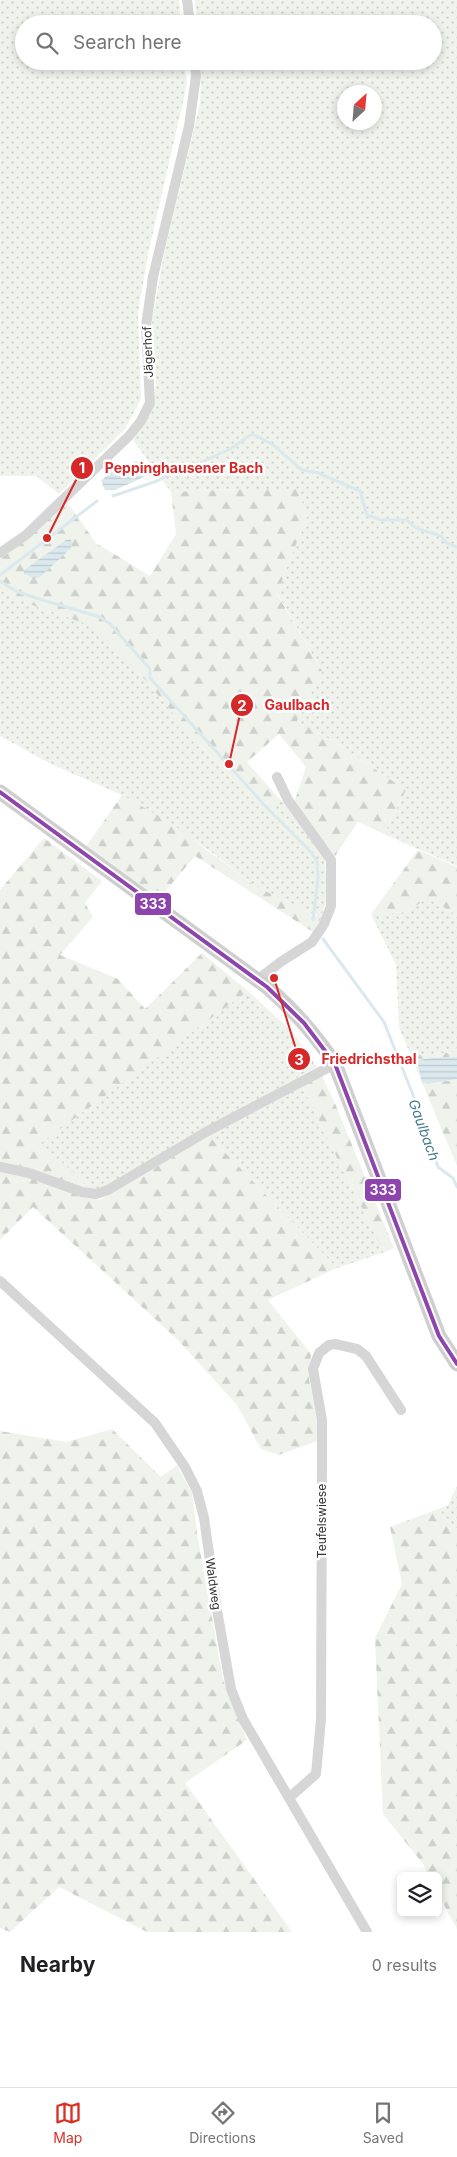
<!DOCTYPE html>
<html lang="en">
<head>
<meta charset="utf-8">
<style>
  :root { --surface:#fff; --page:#f2f2f2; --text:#202124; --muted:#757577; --line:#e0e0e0; --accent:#d93025 }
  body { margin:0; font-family:Inter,sans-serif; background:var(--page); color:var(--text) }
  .controls { position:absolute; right:15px; bottom:15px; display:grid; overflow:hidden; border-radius:8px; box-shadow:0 2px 8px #0003 }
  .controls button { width:45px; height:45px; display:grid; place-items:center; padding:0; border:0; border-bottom:1px solid var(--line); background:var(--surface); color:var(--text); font:25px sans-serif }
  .compass { position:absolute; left:337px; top:85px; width:45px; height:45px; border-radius:50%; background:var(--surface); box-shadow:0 2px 8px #0003; rotate:26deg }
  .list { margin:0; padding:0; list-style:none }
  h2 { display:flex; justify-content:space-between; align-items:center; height:65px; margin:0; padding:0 20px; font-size:21px }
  h2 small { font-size:16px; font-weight:400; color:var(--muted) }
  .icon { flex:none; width:28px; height:28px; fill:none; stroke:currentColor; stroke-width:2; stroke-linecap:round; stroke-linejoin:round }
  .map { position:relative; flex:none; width:457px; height:1932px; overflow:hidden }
  .search { position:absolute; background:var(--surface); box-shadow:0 2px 8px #0003; left:15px; right:15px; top:15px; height:55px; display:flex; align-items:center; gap:12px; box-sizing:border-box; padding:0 18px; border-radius:28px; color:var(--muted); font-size:19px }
  .sheet { height:155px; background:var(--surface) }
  nav { display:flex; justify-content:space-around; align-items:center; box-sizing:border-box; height:70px; border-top:1px solid var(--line); background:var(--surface); font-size:14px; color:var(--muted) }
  nav a { display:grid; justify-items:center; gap:2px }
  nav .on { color:var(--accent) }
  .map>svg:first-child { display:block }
</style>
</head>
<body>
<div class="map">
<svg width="457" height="1932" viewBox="0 0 457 1932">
  <defs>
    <pattern id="green-dots" width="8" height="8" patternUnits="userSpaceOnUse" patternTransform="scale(1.25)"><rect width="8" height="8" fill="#f0f3ec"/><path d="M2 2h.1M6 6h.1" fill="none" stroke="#ced1cb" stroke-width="1.8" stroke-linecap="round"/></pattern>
    <pattern id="forest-firs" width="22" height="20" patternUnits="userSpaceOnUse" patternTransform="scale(1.25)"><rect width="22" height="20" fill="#f0f3ec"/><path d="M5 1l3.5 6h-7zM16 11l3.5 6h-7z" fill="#ced1cb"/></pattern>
    <pattern id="water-rules" width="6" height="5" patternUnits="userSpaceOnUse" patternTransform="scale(1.25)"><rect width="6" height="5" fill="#dbe9ee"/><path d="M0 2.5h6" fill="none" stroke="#bcc8cd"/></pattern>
  </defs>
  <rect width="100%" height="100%" fill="#fff"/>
  <path fill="url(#green-dots)" fill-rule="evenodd" d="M0,0H179L181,24H24V61H184L187,84L148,254L138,313L141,399L125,429L59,494L36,476H0Z
    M195,0H457V866L384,834L406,790L341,746L297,721L322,671L277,593L307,516L297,489H241L171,492L133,440L151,413L156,385L152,321L164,254L200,104L202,61H433V24H197ZM344,92H374V122H344Z
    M0,590L32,605L95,626L147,682L199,744L254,801L285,805L325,860L327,897L321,918L255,886L206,848L122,795L51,764L0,736Z
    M427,898L457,915V1052L411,1056L399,1027L396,965L371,914L408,912Z
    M248,991L294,1034L317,1067L206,1128L101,1189L92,1190L40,1143Z
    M302,1086L372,1229L385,1252L337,1268L209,1136Z
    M457,1486V1529L438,1509L448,1505Z"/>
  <path fill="url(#forest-firs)" d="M241,489H297L307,516L277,594L322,671L297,721L341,746L406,790L384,834L358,822L335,856L294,803L306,767L279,734L247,762L285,805L254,801L199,744L147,682L95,627L32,605L0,590V559L28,539L67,502L96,543L150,576L176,534L171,492Z
    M122,795L171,823L255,886L321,918L313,932L195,856L158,900L85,848Z
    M44,838L102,881L85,903L93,917L60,955L118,979L145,1009L202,953L248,991L41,1143L92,1190L0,1163V890Z
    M418,850L457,867V915L427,898L408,912L371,914Z
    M457,1052V1057L433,1058L428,1084L457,1079V1166L411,1056Z
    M322,1076L334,1101L394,1248L385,1252L372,1229L302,1086Z
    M209,1136L337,1268L268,1300L311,1354L309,1379L317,1420V1441L279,1455L261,1449L237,1405L177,1339L33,1207L0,1240V1170C34,1177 66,1192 100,1200Z
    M112,1429L161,1477L177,1465L192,1493L197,1533L223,1680L247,1740L185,1783L292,1932H147L59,1887L10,1932L0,1928V1431L67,1442Z
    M438,1509L457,1529V1929L438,1894V1876H429L423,1864L383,1814L375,1638L402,1584L390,1527Z"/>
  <path fill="url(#water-rules)" d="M136,461L142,464L145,474L144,477L115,490H105L101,481L108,474Z
    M70,539L72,542L71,548L40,577L34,578L24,574V570L66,540Z
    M457,1057V1079L428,1084L422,1082L418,1066L419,1060L433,1058Z"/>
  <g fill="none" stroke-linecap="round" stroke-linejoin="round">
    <path stroke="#dbe9ee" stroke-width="3" d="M113,496L157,481L172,473L197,464L230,449L252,434L272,444L302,470L318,473L360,491L367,515L381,520H407L416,528L441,536L447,543L457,547
      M0,575L97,501
      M0,581L16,591L36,598L100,617L110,624L150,669V678L267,808L312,853L317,862L318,878L313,920
      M323,939L384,1022L415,1100L438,1167L453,1178L457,1187"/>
    <path stroke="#d6d6d6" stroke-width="10" d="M187,0L190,24
      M0,553L26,535L129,436L141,421L150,403L146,326L153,277L189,126L196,76L195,61
      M257,980L282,961L312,942L324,924L331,906V860L288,800L277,777
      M0,1167L29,1173L82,1192L96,1194L108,1190L206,1132L335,1064
      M0,1281L155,1423L185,1467L197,1491L204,1518L217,1610L231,1689L243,1719L367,1932
      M290,1797L316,1774L321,1719L322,1460V1420L313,1369L319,1353L329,1345L335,1344L357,1349L366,1356L401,1410"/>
    <path stroke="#cfcfcf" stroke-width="15" d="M0,792L267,987C294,1010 315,1034 335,1064L439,1336L457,1364"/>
    <g stroke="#fff" stroke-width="8">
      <path id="bus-1" d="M0,792L267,987L304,1023L335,1064L439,1336L457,1364"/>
    </g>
    <use href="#bus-1" stroke="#8e44ad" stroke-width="4"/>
  </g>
  <g text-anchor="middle" stroke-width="5" stroke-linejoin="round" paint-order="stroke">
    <g font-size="12" fill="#323232" stroke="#fff">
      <text transform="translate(148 352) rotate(-92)" y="4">Jägerhof</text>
      <text transform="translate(322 1521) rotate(-90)" y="4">Teufelswiese</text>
      <text transform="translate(213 1584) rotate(82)" y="4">Waldweg</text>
    </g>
    <g font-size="14" font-style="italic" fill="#457b90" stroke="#fff">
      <text transform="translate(424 1130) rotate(70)" y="5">Gaulbach</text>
    </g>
  </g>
  <path fill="none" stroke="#d62828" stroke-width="2" d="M47 538L82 468M229 764L242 705M274 978L299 1059"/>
  <g fill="#d62828" stroke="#fff" stroke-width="2">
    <circle cx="47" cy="538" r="5"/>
    <circle cx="229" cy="764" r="5"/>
    <circle cx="274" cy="978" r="5"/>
    <circle cx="82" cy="468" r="12"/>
    <circle cx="242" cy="705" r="12"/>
    <circle cx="299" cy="1059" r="12"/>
  </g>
  <g font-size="15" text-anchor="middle" font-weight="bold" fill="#fff">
    <text x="82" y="473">1</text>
    <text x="242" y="711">2</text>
    <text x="299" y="1065">3</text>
  </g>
  <g font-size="14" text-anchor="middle" font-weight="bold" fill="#d62828" stroke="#fff" stroke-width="5" stroke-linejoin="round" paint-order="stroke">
    <text x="184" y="473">Peppinghausener Bach</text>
    <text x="297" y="710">Gaulbach</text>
    <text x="369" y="1064">Friedrichsthal</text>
  </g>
  <g stroke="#fff" stroke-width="2">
    <rect x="134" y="892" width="38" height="24" rx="5" fill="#8e44ad"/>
    <rect x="364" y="1178" width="38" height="24" rx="5" fill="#8e44ad"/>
  </g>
  <g font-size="14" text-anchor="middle" font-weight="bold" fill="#fff">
    <text x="153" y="909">333</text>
    <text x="383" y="1195">333</text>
  </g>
</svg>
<div class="controls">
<button><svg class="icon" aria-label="layers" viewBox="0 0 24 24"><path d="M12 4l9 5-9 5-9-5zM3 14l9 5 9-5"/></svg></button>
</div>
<svg class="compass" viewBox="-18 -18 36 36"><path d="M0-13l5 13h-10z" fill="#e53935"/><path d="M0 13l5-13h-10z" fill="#757577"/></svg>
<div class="search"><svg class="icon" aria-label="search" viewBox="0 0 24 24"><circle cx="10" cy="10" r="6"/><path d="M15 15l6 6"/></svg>Search here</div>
</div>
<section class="sheet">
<h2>Nearby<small>0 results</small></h2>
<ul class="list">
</ul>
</section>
<nav>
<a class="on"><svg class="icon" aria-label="map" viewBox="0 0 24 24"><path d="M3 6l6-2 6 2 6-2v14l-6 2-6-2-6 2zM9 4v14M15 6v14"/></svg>Map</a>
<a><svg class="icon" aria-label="directions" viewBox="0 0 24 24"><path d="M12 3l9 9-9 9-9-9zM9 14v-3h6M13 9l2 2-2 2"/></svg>Directions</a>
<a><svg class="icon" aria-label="saved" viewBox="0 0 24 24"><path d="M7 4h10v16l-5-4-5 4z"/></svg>Saved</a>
</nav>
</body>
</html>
